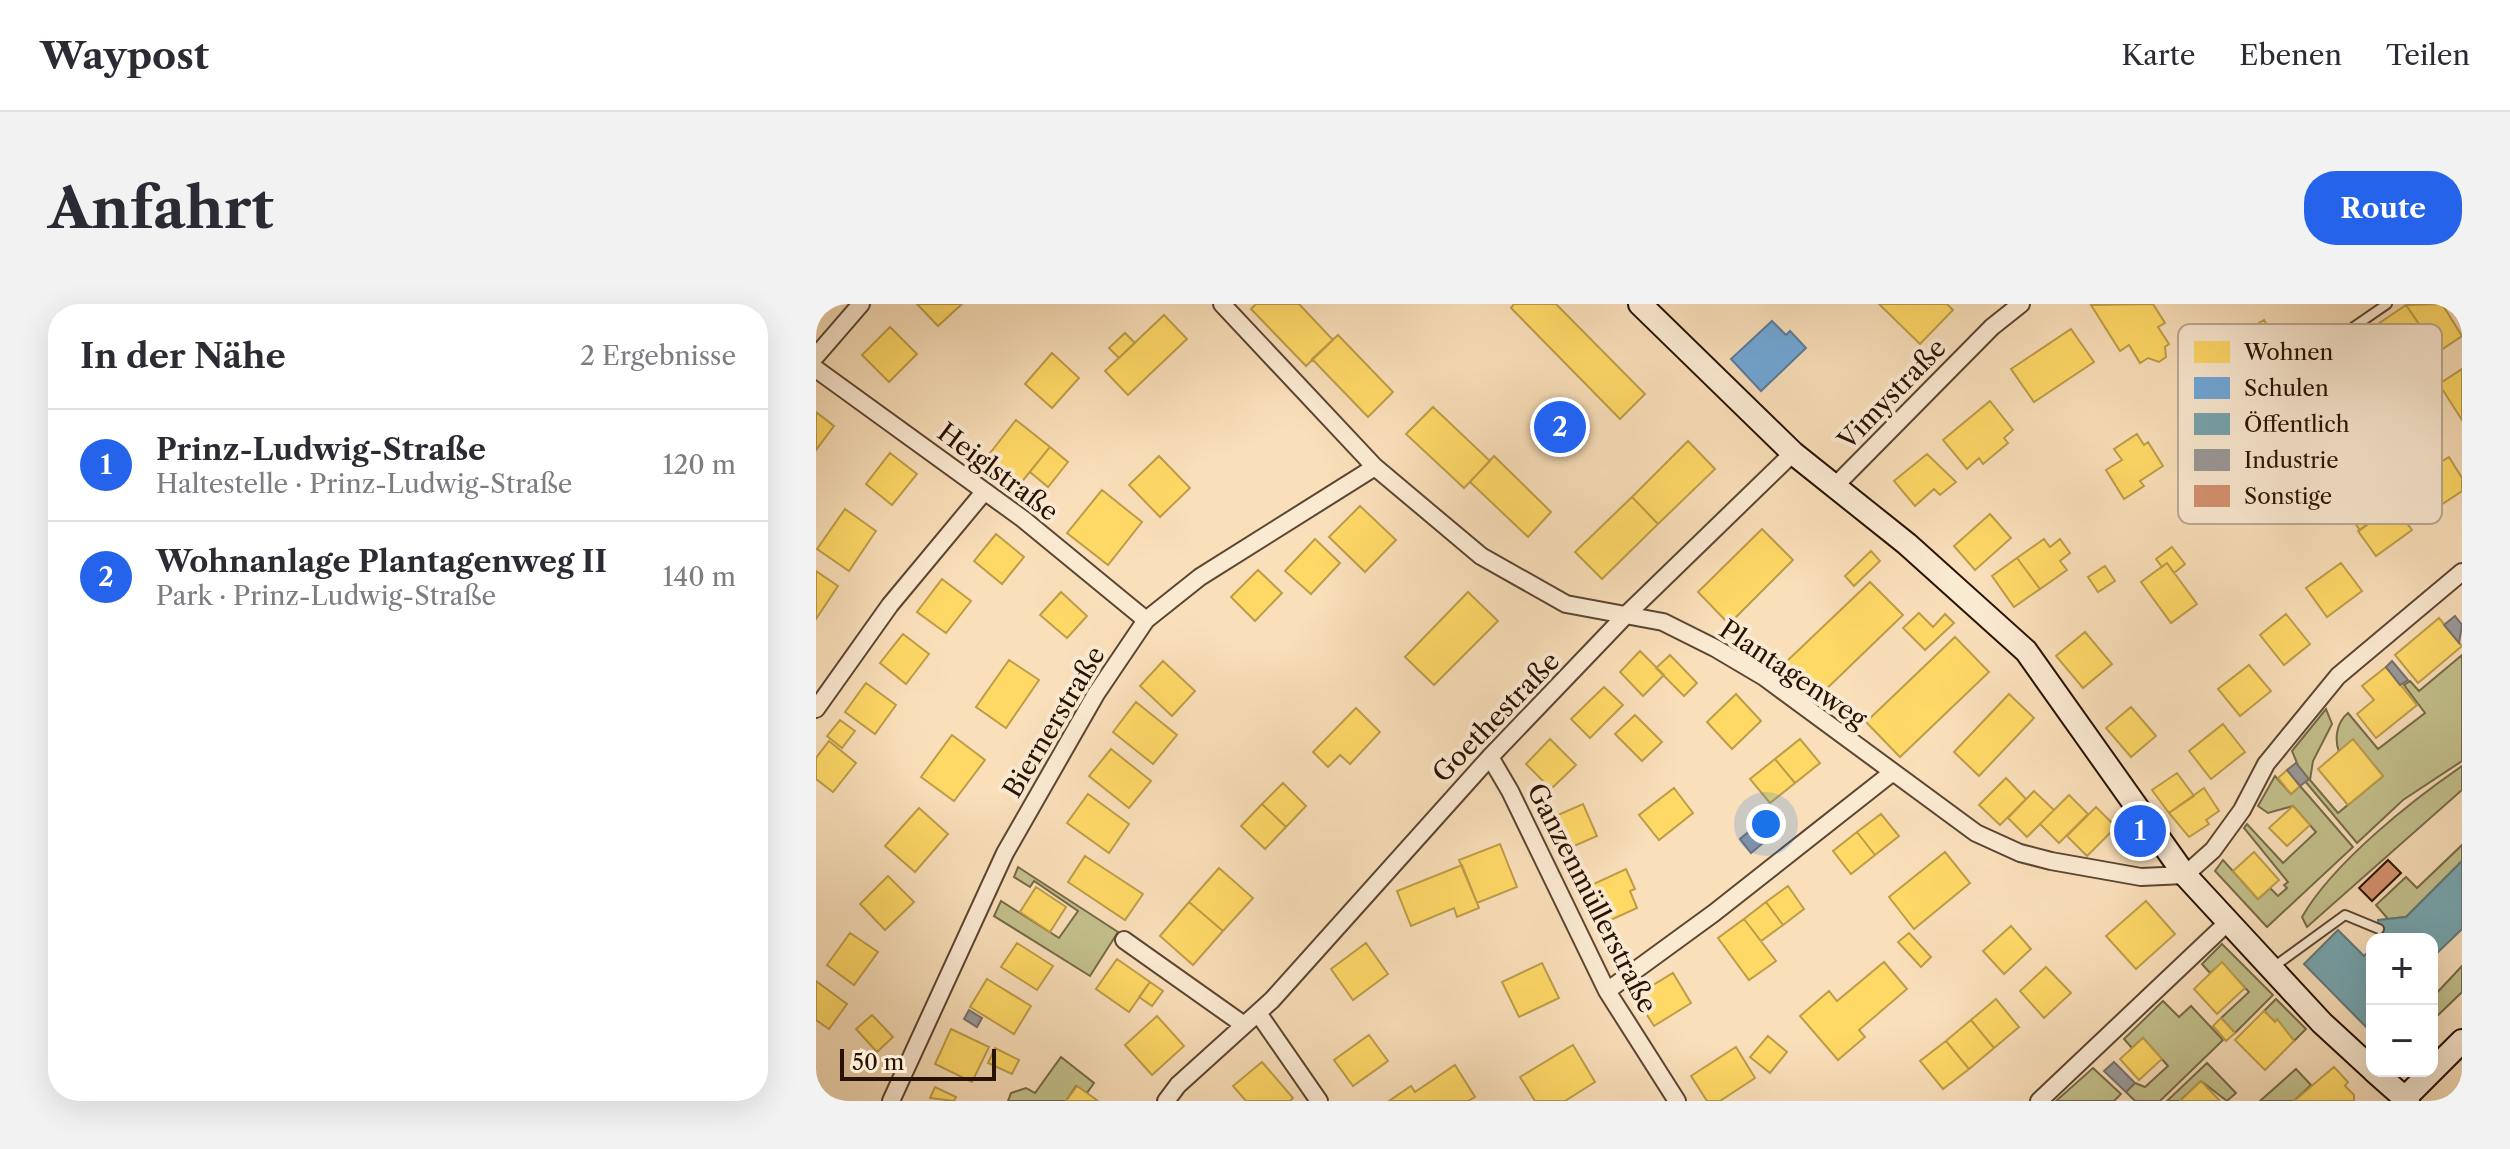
<!DOCTYPE html>
<html lang="de">
<head>
<meta charset="utf-8">
<style>
  :root { --surface:#fff; --page:#f2f2f3; --text:#2b2b33; --muted:#7c7c81; --line:#e1e1e2; --accent:#2563eb }
  body { margin:0; font-family:"Libre Caslon Text",serif; background:var(--page); color:var(--text) }
  .controls { position:absolute; right:24px; bottom:24px; display:grid; overflow:hidden; border-radius:16px; box-shadow:0 8px 32px #0002 }
  .controls button { width:72px; height:72px; display:grid; place-items:center; padding:0; border:0; border-bottom:2px solid var(--line); background:var(--surface); color:var(--text); font:40px sans-serif }
  .scale { position:absolute; left:24px; bottom:20px; width:156px; box-sizing:border-box; padding-left:8px; border:4px solid #281203; border-top:0; font-size:22px; line-height:28px; white-space:nowrap; color:#281203; -webkit-text-stroke:6px #fbead2; paint-order:stroke }
  .you { position:absolute; left:950px; top:520px; width:28px; height:28px; margin:-20px; border:6px solid #fff; border-radius:50%; background:#1a73e8; box-shadow:0 0 0 12px #1a73e833 }
  .badge { display:grid; place-items:center; width:52px; height:52px; border-radius:50%; background:var(--accent); color:#fff; font-size:26px; font-weight:700 }
  .pin { position:absolute; translate:-50% -50%; border:4px solid #fff; box-shadow:0 2px 8px #0006 }
  .list { margin:0; padding:0; list-style:none }
  h2 { display:flex; justify-content:space-between; align-items:center; height:104px; margin:0; padding:0 32px; font-size:34px }
  h2 small { font-size:26px; font-weight:400; color:var(--muted) }
  .list li { display:grid; grid-template-columns:52px 1fr auto; gap:24px; align-items:center; box-sizing:border-box; height:112px; padding:0 32px; border-top:2px solid var(--line) }
  .list b { display:block; font-size:30px; white-space:nowrap }
  .list p { margin:0; font-size:26px; white-space:nowrap; color:var(--muted) }
  .list em { font-size:26px; font-style:normal; color:var(--muted) }
  .map { position:relative; flex:none; width:1646px; height:797px; overflow:hidden; border-radius:32px }
  header { display:flex; align-items:center; gap:48px; box-sizing:border-box; height:112px; padding:0 40px; background:var(--surface); border-bottom:2px solid var(--line) }
  header strong { font-size:38px }
  nav { display:flex; gap:44px; margin-inline-start:auto; font-size:28px }
  .intro { display:flex; align-items:center; justify-content:space-between; box-sizing:border-box; height:192px; padding:0 48px }
  h1 { margin:0; font-size:56px }
  .button { padding:20px 36px; border-radius:32px; background:var(--accent); color:#fff; font-size:28px; font-weight:700 }
  main { display:flex; gap:48px; padding:0 48px }
  aside { flex:1; background:var(--surface); border-radius:32px; box-shadow:0 8px 32px #0002 }
  .map>svg:first-child { display:block }
</style>
</head>
<body>
<header>
<strong>Waypost</strong>
<nav><a>Karte</a><a>Ebenen</a><a>Teilen</a></nav>
</header>
<div class="intro"><h1>Anfahrt</h1><a class="button">Route</a></div>
<main>
<aside>
<h2>In der Nähe<small>2 Ergebnisse</small></h2>
<ul class="list">
<li><span class="badge">1</span><div><b>Prinz-Ludwig-Straße</b><p>Haltestelle · Prinz-Ludwig-Straße</p></div><em>120 m</em></li>
<li><span class="badge">2</span><div><b>Wohnanlage Plantagenweg II</b><p>Park · Prinz-Ludwig-Straße</p></div><em>140 m</em></li>
</ul>
</aside>
<div class="map">
<svg width="1646" height="797" viewBox="0 0 1646 797">
  <rect width="100%" height="100%" fill="#f9dfba"/>
  <filter id="stains"><feTurbulence type="fractalNoise" baseFrequency=".0025" numOctaves="4"/><feColorMatrix values="0 0 0 0 .2 0 0 0 0 .09 0 0 0 0 .02 0 0 0 .5 -.17"/></filter>
  <radialGradient id="worn" r=".72"><stop offset=".6" stop-color="#630" stop-opacity="0"/><stop offset="1" stop-color="#630" stop-opacity=".3"/></radialGradient>
  <path fill="#c3c08c" stroke="#766948" stroke-width="2" d="M1646,351V457L1587,496L1541,539L1488,476L1476,447L1510,405L1516,420L1497,457L1494,476L1522,509L1567,472L1537,436L1523,448C1518,434 1521,418 1532,409L1562,445L1609,409L1588,381L1594,377L1603,387Z
    M1646,462V486L1491,623L1486,613C1517,559 1595,497 1646,462Z
    M1459,472L1475,490L1484,482L1537,543L1451,623L1399,567L1407,556L1442,595L1454,584L1462,592L1471,584L1468,581L1472,578L1428,524L1431,520L1467,559L1500,528L1477,502L1452,509L1442,502Z
    M1646,541V557L1590,613L1572,615L1560,601L1590,573L1601,584Z
    M202,563L302,628L274,672L178,612L185,597L243,634L262,607L218,577L214,583L198,573Z
    M1406,640L1457,691L1419,729L1405,714L1433,688L1406,659L1394,669L1386,660Z
    M1646,662V688L1616,717V694Z
    M1460,695L1490,725L1478,737L1461,716L1459,718L1448,707Z
    M1347,697L1363,713L1375,702L1407,736L1344,797H1319L1310,788L1319,779L1329,783L1352,762L1327,734L1316,744L1308,735Z
    M245,753L278,779L271,789L260,782L250,797H192L195,789L210,784L219,789Z
    M1391,759L1420,789L1411,797L1385,777L1364,797H1351Z
    M1277,764L1305,790L1298,797H1240Z
    M1480,765L1495,781L1478,797H1444Z"/>
  <path fill="#ffd966" stroke="#be9d48" stroke-width="2" d="M101,0H146L122,22Z
    M440,0H483L517,36L490,62L435,5Z
    M698,0H740L829,90L804,115L695,4Z
    M1063,0H1131L1137,6L1104,40Z
    M1337,0L1349,19L1342,23L1353,40L1349,43L1350,53L1343,58L1332,54L1324,59L1313,41L1304,47L1275,1Z
    M1626,0L1646,32L1622,48L1590,1Z
    M1590,1L1607,26L1570,51L1553,26Z
    M348,11L371,35L312,91L289,67Z
    M1448,16L1467,47L1427,71L1408,39Z
    M74,23L101,50L73,78L46,51Z
    M1255,25L1278,58L1218,98L1195,65Z
    M309,29L319,39L303,54L293,44Z
    M522,31L577,88L552,113L496,55Z
    M236,49L263,74L236,104L209,80Z
    M1646,65V116L1623,80Z
    M1174,97L1197,126L1188,134L1192,139L1167,160L1163,154L1151,165L1127,136Z
    M617,103L674,157L648,184L590,130Z
    M0,108L18,122L0,146Z
    M200,116L234,143L204,180L171,153Z
    M1321,130L1328,141L1332,138L1347,162L1324,177L1328,182L1308,195L1290,166L1306,156L1298,145Z
    M872,137L899,165L842,220L816,193Z
    M234,143L252,158L232,183L214,168Z
    M74,149L101,170L76,201L50,180Z
    M1111,150L1140,178L1124,191L1118,185L1099,202L1078,177Z
    M343,152L374,184L344,213L313,181Z
    M678,152L735,208L712,233L654,178Z
    M1633,153L1646,174V187L1616,207L1596,176Z
    M286,186L326,218L292,261L251,229Z
    M816,193L842,220L786,275L759,248Z
    M1551,196L1563,212L1544,226L1532,210Z
    M1577,201L1596,226L1560,252L1542,227Z
    M544,202L580,236L549,268L513,233Z
    M29,205L60,227L33,267L1,245Z
    M1174,210L1195,234L1159,266L1138,242Z
    M946,225L977,256L913,320L882,288Z
    M180,230L208,253L186,280L158,257Z
    M499,235L524,259L495,290L469,267Z
    M1228,235L1234,243L1244,235L1254,249L1244,257L1251,266L1224,285L1201,254Z
    M1356,243L1369,260L1358,269L1351,259L1346,263L1340,255Z
    M1055,247L1064,257L1038,282L1029,272Z
    M1201,254L1224,285L1198,303L1176,272Z
    M1351,259L1381,300L1355,319L1325,278Z
    M1525,259L1546,287L1511,313L1490,284Z
    M1289,262L1299,277L1282,288L1272,273Z
    M442,266L466,289L439,317L415,293Z
    M0,267L22,282L0,315Z
    M126,275L155,297L130,329L101,308Z
    M1054,278L1087,311L1003,392L970,358Z
    M245,288L271,312L251,334L224,311Z
    M652,288L682,317L618,381L589,353Z
    M1103,309L1117,323L1129,310L1138,319L1109,346L1087,324Z
    M1470,310L1494,340L1468,361L1444,331Z
    M1623,314L1646,342L1602,379L1579,351Z
    M1269,328L1296,360L1267,384L1240,352Z
    M87,330L113,350L90,380L64,359Z
    M1139,333L1173,368L1084,453L1050,418Z
    M824,347L848,371L827,392L804,368Z
    M854,351L881,379L868,392L840,364Z
    M193,356L223,376L190,424L160,403Z
    M347,357L379,387L356,412L324,382Z
    M1433,361L1455,387L1424,412L1402,385Z
    M1570,363L1601,401L1560,434L1541,410L1558,396L1546,382Z
    M50,379L80,401L59,430L29,408Z
    M788,383L807,401L774,434L755,415Z
    M920,390L945,417L916,445L891,418Z
    M1193,390L1218,414L1163,472L1138,448Z
    M320,398L361,431L337,460L297,428Z
    M1315,403L1340,432L1315,453L1290,424Z
    M540,404L564,428L534,460L524,451L512,463L497,448Z
    M819,411L846,438L826,457L799,430Z
    M24,416L39,427L26,444L11,432Z
    M1407,420L1429,448L1395,475L1373,447Z
    M136,431L169,456L138,497L105,473Z
    M734,435L760,461L735,485L710,460Z
    M984,435L1004,459L979,479L959,455Z
    M1537,435L1567,472L1532,501L1502,465Z
    M13,437L40,459L17,488L0,475V454Z
    M295,445L335,477L313,504L273,472Z
    M959,455L979,479L954,499L934,475Z
    M1471,466L1484,482L1475,490L1462,474Z
    M1361,469L1378,492L1353,509L1336,486Z
    M1190,474L1210,495L1184,521L1163,501Z
    M467,479L490,502L470,523L446,500Z
    M858,484L877,509L843,536L823,511Z
    M1388,484L1403,507L1390,516L1393,520L1373,533L1353,509Z
    M1218,487L1238,506L1211,533L1192,514Z
    M272,490L313,520L293,549L251,519Z
    M1253,491L1272,510L1243,539L1224,520Z
    M446,500L470,523L449,545L425,522Z
    M767,500L781,532L749,546L735,514Z
    M1477,502L1494,521L1471,542L1453,524Z
    M1280,503L1300,523L1271,552L1251,532Z
    M103,504L132,530L99,568L69,542Z
    M1065,510L1083,532L1059,551L1041,528Z
    M1041,528L1059,551L1035,570L1017,547Z
    M684,540L701,583L661,599L643,556Z
    M1129,548L1154,579L1098,625L1073,593Z
    M1438,548L1463,576L1442,595L1417,567Z
    M269,552L327,590L309,616L252,578Z
    M646,561L663,604L641,613L638,604L595,622L581,587Z
    M403,564L437,594L407,627L373,598Z
    M810,565L819,585L814,587L821,604L786,620L769,584Z
    M72,572L98,598L69,626L44,600Z
    M972,582L988,605L967,621L950,598Z
    M220,583L250,603L234,628L204,608Z
    M1330,597L1359,630L1320,665L1290,632Z
    M373,598L407,627L377,661L344,632Z
    M950,598L967,621L945,637L928,615Z
    M928,615L960,657L933,676L902,634Z
    M1195,622L1215,645L1188,670L1167,647Z
    M34,629L62,648L38,681L11,661Z
    M1093,629L1115,653L1105,663L1082,638Z
    M201,639L237,662L221,686L185,663Z
    M550,639L572,670L537,696L515,665Z
    M301,655L334,678L313,708L280,685Z
    M1068,658L1091,685L1043,726L1049,733L1022,756L984,712L1013,687L1021,697Z
    M1406,658L1429,684L1401,710L1378,685Z
    M726,659L743,694L703,713L686,678Z
    M1230,663L1255,689L1228,714L1204,687Z
    M857,669L875,699L838,722L819,692Z
    M171,675L215,702L198,730L154,703Z
    M0,677L31,700L13,725L0,716Z
    M334,678L347,687L336,702L323,693Z
    M1180,695L1203,723L1178,744L1155,716Z
    M1448,707L1459,718L1461,715L1478,737L1449,766L1419,736Z
    M56,711L77,733L61,748L40,725Z
    M341,712L368,742L336,771L309,741Z
    M1405,714L1419,729L1410,737L1397,722Z
    M1155,716L1178,744L1153,765L1130,737Z
    M135,725L173,743L156,778L119,760Z
    M553,731L572,757L537,782L518,756Z
    M952,732L971,748L954,769L934,753Z
    M1327,734L1346,755L1323,776L1304,755Z
    M1130,737L1153,765L1127,785L1104,757Z
    M757,741L779,778L749,797H719L704,773Z
    M920,743L939,774L904,797H891L875,772Z
    M179,744L203,756L196,770L172,759Z
    M446,758L477,794L474,797H430L417,782Z
    M639,761L659,793L652,797H573L595,782L599,788Z
    M1518,763L1532,778L1529,782L1538,791V797H1478Z
    M1385,777L1404,797H1364Z
    M261,782L271,789L282,797H250Z
    M119,783L140,793L138,797L114,794Z"/>
  <path fill="#6fa8dc" stroke="#5a7b9b" stroke-width="2" d="M956,17L970,31L974,27L990,44L945,87L915,55Z"/>
  <path fill="#76a5af" stroke="#5f797b" stroke-width="2" d="M1646,557V625L1616,654V635H1564L1562,616L1590,613Z
    M1522,626L1548,652L1556,644V718L1550,723L1488,660Z"/>
  <path fill="#999" stroke="#77706c" stroke-width="2" d="M1639,312L1646,321L1643,339L1628,321Z
    M1576,357L1592,376L1584,381L1570,363Z
    M1480,459L1493,475L1484,482L1471,466Z
    M949,514L960,528L935,549L924,535Z
    M153,706L166,714L161,723L148,715Z
    M1298,758L1319,779L1310,788L1288,767Z"/>
  <path fill="#d5916e" stroke="#281203" stroke-width="2" d="M1572,556L1585,569L1556,597L1543,584Z"/>
  <g fill="none" stroke-linecap="round" stroke-linejoin="round">
    <g stroke="#5c4531" stroke-width="12">
      <path id="lane" d="M1391,124L1571,0
        M1456,664L1529,611L1563,625"/>
    </g>
    <g stroke="#5c4531" stroke-width="20">
      <path id="street" d="M406,0L559,163L665,252L750,300L847,318L899,344L948,373L1160,529L1204,549L1235,557L1325,573L1369,571L1397,546L1426,506L1450,460L1522,372L1646,268
        M0,52L45,0
        M0,65L207,215L330,316
        M1018,183L1176,23L1205,0
        M0,405L74,301L168,188
        M674,453L694,487L791,687L861,797
        M308,636L428,721
        M791,687L898,609L1077,468
        M442,709L503,797
        M75,797L189,549L280,390L330,316L384,273L559,163
        M350,797L362,781L456,696L674,453L810,311L977,149
        M1223,797L1411,619"/>
    </g>
    <g stroke="#281203" stroke-width="26">
      <path id="secondary" d="M824,0L977,149L1091,240L1210,347L1369,571L1506,719L1556,765
        M1558,767L1592,797
        M1586,797L1646,737"/>
    </g>
    <use href="#lane" stroke="#fbead2" stroke-width="8"/>
    <use href="#street" stroke="#fbead2" stroke-width="16"/>
    <use href="#secondary" stroke="#fbead2" stroke-width="22"/>
  </g>
  <g text-anchor="middle" stroke-width="8" stroke-linejoin="round" paint-order="stroke">
    <g font-size="26" fill="#281203" stroke="#fbead2">
      <text transform="translate(1076 90) rotate(-46)" y="9">Vimystraße</text>
      <text transform="translate(182 168) rotate(37)" y="9">Heiglstraße</text>
      <text transform="translate(977 370) rotate(34)" y="9">Plantagenweg</text>
      <text transform="translate(680 413) rotate(-46)" y="9">Goethestraße</text>
      <text transform="translate(238 418) rotate(-59)" y="9">Biernerstraße</text>
      <text transform="translate(776 594) rotate(63)" y="9">Ganzenmüllerstraße</text>
    </g>
  </g>
  <rect x="1362" y="20" width="264" height="200" rx="12" fill="#fbead2" stroke="#bca994" stroke-width="2"/>
  <rect x="1378" y="37" width="36" height="22" fill="#ffd966"/>
  <rect x="1378" y="73" width="36" height="22" fill="#6fa8dc"/>
  <rect x="1378" y="109" width="36" height="22" fill="#76a5af"/>
  <rect x="1378" y="145" width="36" height="22" fill="#999"/>
  <rect x="1378" y="181" width="36" height="22" fill="#d5916e"/>
  <g font-size="22" fill="#281203">
    <text x="1428" y="56">Wohnen</text>
    <text x="1428" y="92">Schulen</text>
    <text x="1428" y="128">Öffentlich</text>
    <text x="1428" y="164">Industrie</text>
    <text x="1428" y="200">Sonstige</text>
  </g>
  <rect width="100%" height="100%" filter="url(#stains)"/>
  <rect width="100%" height="100%" fill="url(#worn)"/>
</svg>
<div class="controls">
<button>+</button>
<button>−</button>
</div>
<div class="scale">50 m</div>
<div class="you"></div>
<div class="pin badge" style="left:1324px;top:527px">1</div>
<div class="pin badge" style="left:744px;top:123px">2</div>
</div>
</main>
</body>
</html>
